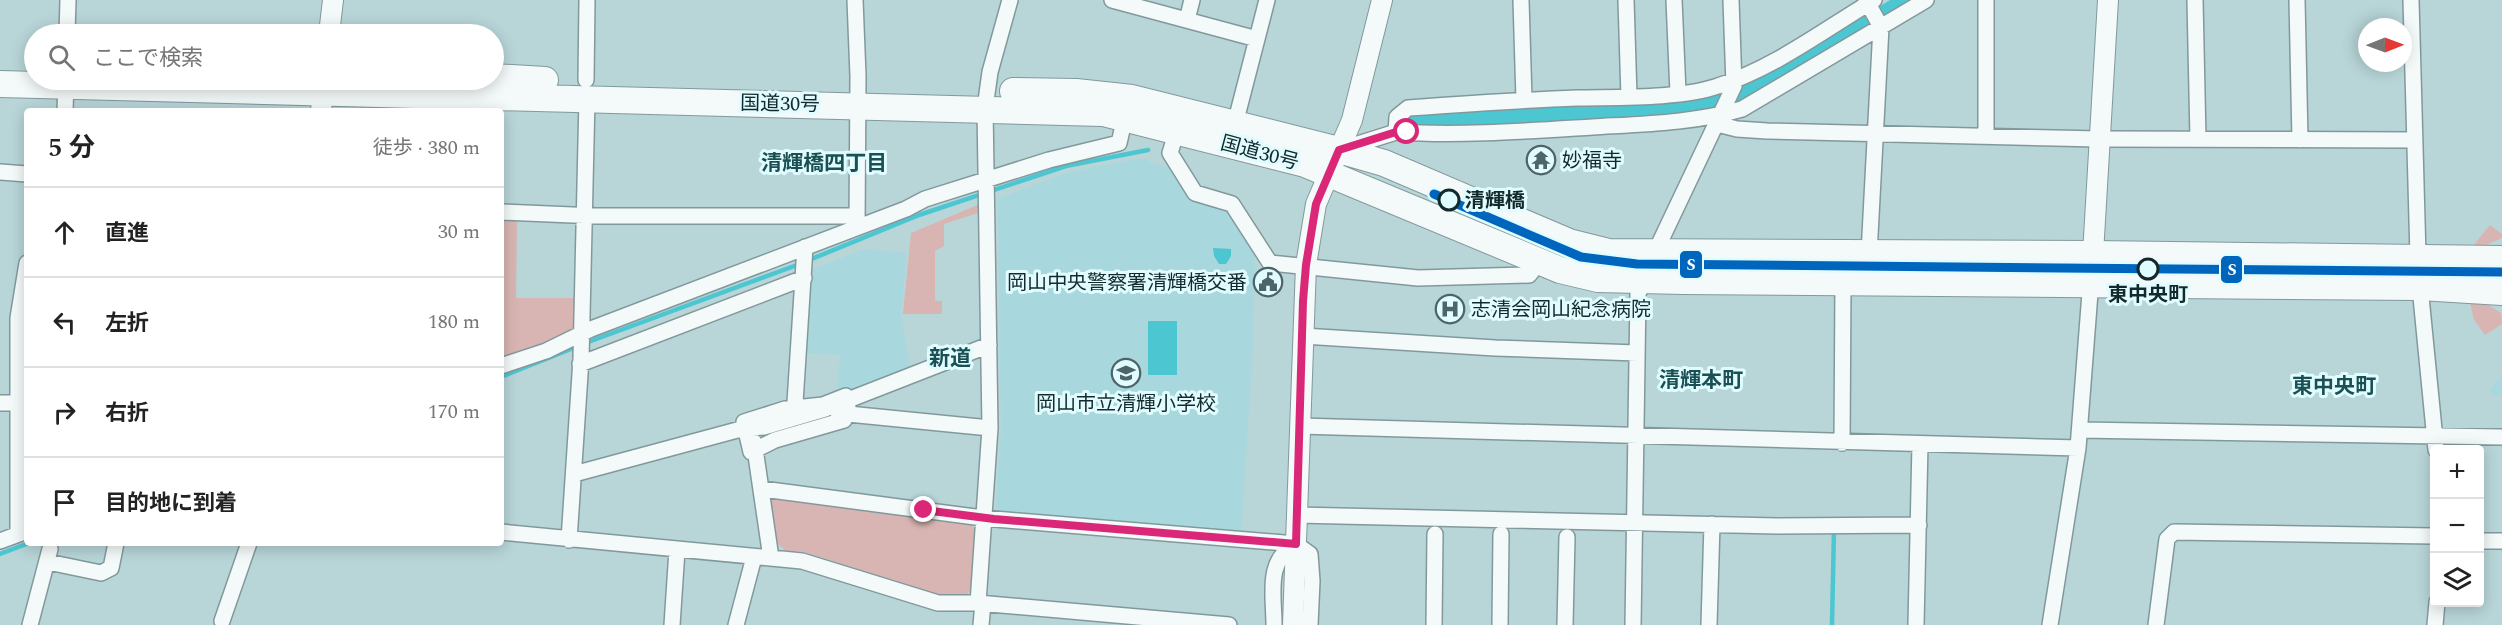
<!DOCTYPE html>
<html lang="ja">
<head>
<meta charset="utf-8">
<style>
  :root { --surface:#fff; --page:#f2f2f2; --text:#222; --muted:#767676; --line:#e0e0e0 }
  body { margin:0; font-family:Spectral,"Noto Sans JP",serif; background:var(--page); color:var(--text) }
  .controls { position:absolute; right:18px; bottom:18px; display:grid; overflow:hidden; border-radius:6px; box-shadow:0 3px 15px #0003 }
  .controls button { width:54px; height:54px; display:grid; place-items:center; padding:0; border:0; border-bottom:2px solid var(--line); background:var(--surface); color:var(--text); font:30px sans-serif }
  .compass { position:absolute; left:2358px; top:18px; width:54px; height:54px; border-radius:50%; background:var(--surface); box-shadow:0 3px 15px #0003; rotate:89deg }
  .stop { position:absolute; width:18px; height:18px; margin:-14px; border:4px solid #db2777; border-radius:50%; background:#fff }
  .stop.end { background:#db2777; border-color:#fff; box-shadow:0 2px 6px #0008 }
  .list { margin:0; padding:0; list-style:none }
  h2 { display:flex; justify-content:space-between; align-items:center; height:78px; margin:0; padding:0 24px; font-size:26px }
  h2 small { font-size:20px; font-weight:400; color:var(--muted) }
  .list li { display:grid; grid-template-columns:39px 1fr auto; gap:18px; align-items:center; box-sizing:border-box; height:90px; padding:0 24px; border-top:2px solid var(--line) }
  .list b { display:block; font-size:22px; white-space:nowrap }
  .list em { font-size:20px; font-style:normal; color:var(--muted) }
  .icon { flex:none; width:33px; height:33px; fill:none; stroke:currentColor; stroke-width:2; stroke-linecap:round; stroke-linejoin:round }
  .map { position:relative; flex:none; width:2502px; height:625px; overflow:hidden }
  .search { position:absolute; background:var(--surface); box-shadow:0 3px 15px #0003; left:24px; top:24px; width:480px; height:66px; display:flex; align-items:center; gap:15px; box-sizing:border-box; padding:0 21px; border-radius:33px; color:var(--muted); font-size:22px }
  .panel { position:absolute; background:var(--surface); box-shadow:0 3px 15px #0003; left:24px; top:108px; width:480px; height:438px; border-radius:6px }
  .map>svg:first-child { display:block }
</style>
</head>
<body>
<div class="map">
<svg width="2502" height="625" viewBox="0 0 2502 625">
  <rect width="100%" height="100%" fill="#b8d5d8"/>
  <path fill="#a8d8dd" d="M1135,159H1149L1148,162L1172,169L1230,209L1255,251L1253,344L1241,534L1000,512L996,506L1001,433L998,199L1066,173Z
    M864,249L907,253L901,315L910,370L837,397L840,355L807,353L811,270Z
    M2499,378L2502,379V396H2496L2489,391Z"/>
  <path fill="#d8b5b2" d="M980,204L981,212L944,224V246L935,251V301H942V314H903L911,233Z
    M501,218L517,219L516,298H576L575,328L567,338L501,361Z
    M2490,225L2502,234V238L2483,246L2472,247Z
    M2469,298L2482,301L2501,313L2502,324L2485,335L2474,320Z
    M774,496L969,521L976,531L971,589L965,596L939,595L801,551H786L778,544L770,500Z"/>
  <path fill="#4cc6d1" d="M1890,0H1913L1736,104L1657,116L1522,125L1412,127L1406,115L1522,108L1630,105L1697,98L1745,85L1769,73Z
    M1213,248L1231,249V256L1226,264H1219L1214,256Z
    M1148,321H1177V375H1148Z"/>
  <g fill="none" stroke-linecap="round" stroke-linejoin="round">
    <path stroke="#4cc6d1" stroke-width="4.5" d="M501,377L591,341L797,265L919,215L1066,166L1148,150
      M0,554L29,543
      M1832,625L1834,529"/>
    <g stroke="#82999c" stroke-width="18">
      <path id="minor" d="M855,0L858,76L857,226
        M1112,0L1257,39
        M1521,0L1524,100
        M1626,0L1629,97
        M1674,0L1678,93
        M1866,0L1881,27L1869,254
        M1986,0V136
        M2195,0L2198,139
        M2297,0L2300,140
        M2411,0L2418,257
        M1187,20L1192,0
        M67,34L68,0
        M586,80L587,0
        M65,111L66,80
        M1235,124L1267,0
        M1717,124L1737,129L1767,131L2099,139L2414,140
        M1177,130L1170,153L1195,193L1232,204L1270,263L1418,278L1529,275L1540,261
        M1396,132C1461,136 1528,131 1593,127C1643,124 1694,123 1742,109L1926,0
        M1342,149L1396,132L1397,117L1408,108C1464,104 1520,100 1577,98C1617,97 1681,99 1718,86C1774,68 1824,30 1874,0
        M0,172L27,174
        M501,212L596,216H856
        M2420,287L2436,450
        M1303,336L1495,348L1637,353
        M580,364L804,278
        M501,366L546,351L591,329L906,209L925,199L1049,160L1119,143L1125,117
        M846,396L848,407L844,420L775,440L751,452L744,422L785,409L823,405Z
        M0,403H27
        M838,413L990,428
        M794,418L805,247
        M1300,426L2078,448
        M2080,430L2502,437
        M754,442L771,558
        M1842,443L1843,281
        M574,474L741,429L764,427L825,409L989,345
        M762,489L983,518L1296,544L1310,554L1312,581L1310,625
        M1296,515L1777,526L1919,525
        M501,532L802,561L938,603H978L1229,625
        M18,534V318L27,263
        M569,540L581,359L587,98
        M0,541L27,531
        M2480,541H2502
        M48,562L101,573L111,568L116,543
        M978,603L990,428L985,108L990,72L1010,0
        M222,621L249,543
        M30,625L50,549
        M672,625L677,550
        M736,625L754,557
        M981,625L983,603
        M1274,625C1274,595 1265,560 1296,544
        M1434,625L1435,534
        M1500,625L1501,534
        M1565,625L1567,537
        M1633,625L1638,294L1661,240L1734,86L1731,0
        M1709,625L1712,524
        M1916,625L1920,444
        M2050,625L2078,448L2093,254
        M2156,625L2167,539L2174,532L2434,536
        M2435,625L2437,602"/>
    </g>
    <g stroke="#82999c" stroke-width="22">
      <path id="tertiary" d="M329,34L333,0
        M321,111L324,80
        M2093,254L2108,0
        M1293,625L1306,265L1316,204L1352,120L1382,0"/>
    </g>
    <g stroke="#82999c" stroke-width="28">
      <path id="trunk" d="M494,77L545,80
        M0,84L1103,113L1305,164L1560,270L1598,279L1683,281L2420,287L2502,292
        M1013,91L1076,92L1132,98L1339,150L1384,163L1569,242L1609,252L2093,254L2502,259"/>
    </g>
    <use href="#minor" stroke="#f4f9f9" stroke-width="15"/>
    <use href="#tertiary" stroke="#f4f9f9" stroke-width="20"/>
    <use href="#trunk" stroke="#f4f9f9" stroke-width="26"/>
    <g stroke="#e1fcff" stroke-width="14">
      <path id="tram-1" d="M1434,194L1581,257L1637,264L2502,272"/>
    </g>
    <use href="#tram-1" stroke="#0065bd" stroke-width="9"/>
  </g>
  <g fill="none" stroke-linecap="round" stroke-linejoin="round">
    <path stroke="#db2777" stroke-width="8" d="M924,510L994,519L1296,544L1303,301L1306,265L1316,204L1339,150L1396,132H1407"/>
  </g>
  <defs>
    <g id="temple-ring" transform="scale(1.5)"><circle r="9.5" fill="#e1fcff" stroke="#4d6568" stroke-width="1.5"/><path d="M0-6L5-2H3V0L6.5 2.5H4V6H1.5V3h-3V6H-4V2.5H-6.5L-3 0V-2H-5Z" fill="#4d6568"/></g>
    <g id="civic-ring" transform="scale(1.5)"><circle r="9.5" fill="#e1fcff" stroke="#4d6568" stroke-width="1.5"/><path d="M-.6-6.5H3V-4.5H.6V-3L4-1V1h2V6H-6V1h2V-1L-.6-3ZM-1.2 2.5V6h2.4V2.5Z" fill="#4d6568"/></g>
    <g id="hospital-ring" transform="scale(1.5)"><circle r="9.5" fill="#e1fcff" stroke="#4d6568" stroke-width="1.5"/><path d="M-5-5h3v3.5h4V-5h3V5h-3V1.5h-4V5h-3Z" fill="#4d6568"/></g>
    <g id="school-ring" transform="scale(1.5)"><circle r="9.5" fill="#e1fcff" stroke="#4d6568" stroke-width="1.5"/><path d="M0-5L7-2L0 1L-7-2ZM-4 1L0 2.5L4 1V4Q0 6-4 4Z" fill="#4d6568"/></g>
  </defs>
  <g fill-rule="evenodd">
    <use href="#temple-ring" x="1541" y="160"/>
    <use href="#civic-ring" x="1268" y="282"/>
    <use href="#hospital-ring" x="1450" y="309"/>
    <use href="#school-ring" x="1126" y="373"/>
  </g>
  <g fill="#e1fcff" stroke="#13292b" stroke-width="3">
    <circle cx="1449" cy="200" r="10"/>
    <circle cx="2148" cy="269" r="10"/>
  </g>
  <g text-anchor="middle" stroke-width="6" stroke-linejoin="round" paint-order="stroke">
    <g font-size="20" fill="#13292b" stroke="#e1fcff">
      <text transform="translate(780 103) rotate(1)" y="7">国道30号</text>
      <text transform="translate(1260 152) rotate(15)" y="7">国道30号</text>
    </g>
    <g font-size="20" fill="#13292b" stroke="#e1fcff" text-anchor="start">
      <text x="1562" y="167">妙福寺</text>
      <text x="1247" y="289" text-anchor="end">岡山中央警察署清輝橋交番</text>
      <text x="1471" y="316">志清会岡山紀念病院</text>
      <text x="1126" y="410" text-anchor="middle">岡山市立清輝小学校</text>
    </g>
    <g font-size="20" font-weight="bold" fill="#13292b" stroke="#e1fcff" text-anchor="start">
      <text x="1465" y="207">清輝橋</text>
      <text x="2148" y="301" text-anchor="middle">東中央町</text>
    </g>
    <g font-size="21" font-weight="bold" fill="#1a4f54" stroke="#e1fcff">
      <text x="824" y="170">清輝橋四丁目</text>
      <text x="950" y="365">新道</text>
      <text x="1701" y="387">清輝本町</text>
      <text x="2334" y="393">東中央町</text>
    </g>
  </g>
  <g stroke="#e1fcff" stroke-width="2">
    <rect x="1679" y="250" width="24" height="29" rx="6" fill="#0065bd"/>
    <rect x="2220" y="255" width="23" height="29" rx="6" fill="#0065bd"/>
  </g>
  <g font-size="16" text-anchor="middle" font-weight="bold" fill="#fff">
    <text x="1691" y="270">S</text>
    <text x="2232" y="275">S</text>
  </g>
</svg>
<div class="controls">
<button>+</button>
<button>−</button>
<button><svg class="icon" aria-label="layers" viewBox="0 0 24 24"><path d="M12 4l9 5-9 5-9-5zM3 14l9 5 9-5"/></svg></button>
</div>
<svg class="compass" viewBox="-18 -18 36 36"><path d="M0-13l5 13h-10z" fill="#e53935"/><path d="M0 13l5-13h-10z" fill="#767676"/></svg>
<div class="stop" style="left:1407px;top:132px"></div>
<div class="stop end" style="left:924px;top:510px"></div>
<div class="search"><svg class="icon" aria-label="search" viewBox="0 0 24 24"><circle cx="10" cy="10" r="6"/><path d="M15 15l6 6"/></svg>ここで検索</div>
<section class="panel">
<h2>5 分<small>徒歩 · 380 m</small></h2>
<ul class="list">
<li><svg class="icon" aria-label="ahead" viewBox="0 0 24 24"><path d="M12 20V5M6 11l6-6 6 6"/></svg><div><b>直進</b></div><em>30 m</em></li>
<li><svg class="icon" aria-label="left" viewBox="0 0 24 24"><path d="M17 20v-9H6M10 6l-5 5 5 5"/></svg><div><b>左折</b></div><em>180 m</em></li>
<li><svg class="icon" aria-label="right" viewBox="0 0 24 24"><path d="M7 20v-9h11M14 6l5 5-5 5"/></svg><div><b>右折</b></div><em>170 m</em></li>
<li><svg class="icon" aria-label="arrive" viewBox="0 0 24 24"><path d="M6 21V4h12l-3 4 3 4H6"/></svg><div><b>目的地に到着</b></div></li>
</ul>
</section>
</div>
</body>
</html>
